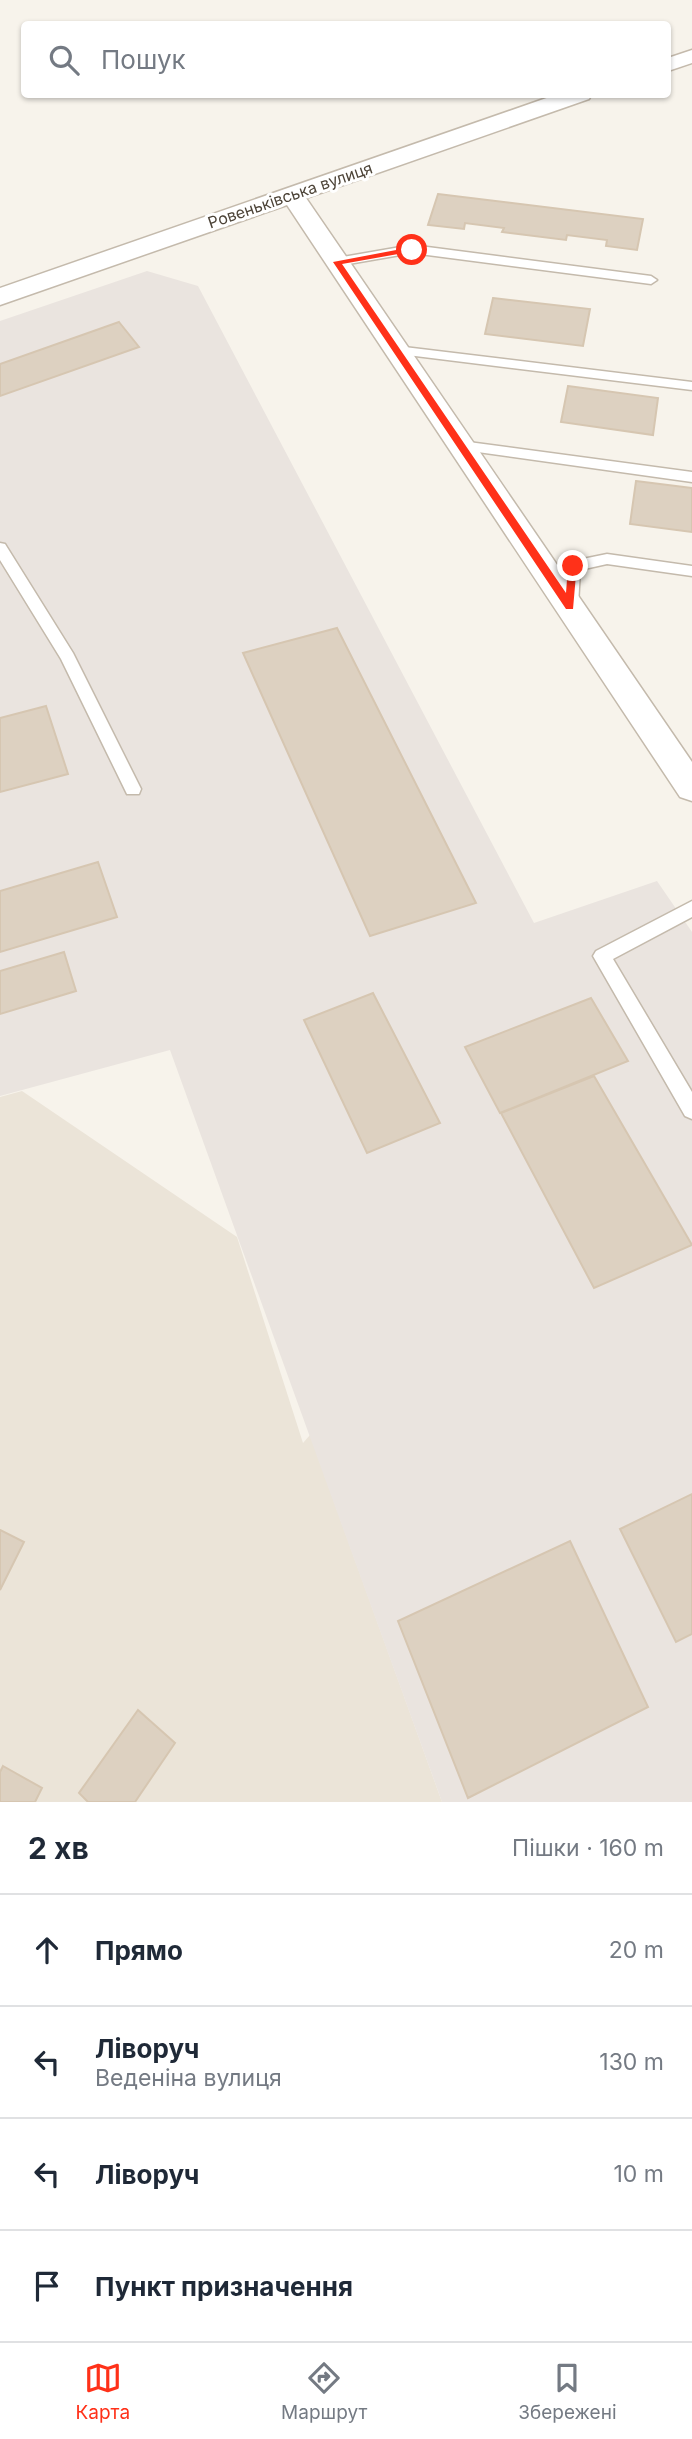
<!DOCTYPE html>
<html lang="uk">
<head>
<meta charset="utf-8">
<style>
  :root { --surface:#fff; --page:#f2f2f3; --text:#1f2937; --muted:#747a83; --line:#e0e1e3; --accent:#ff3119 }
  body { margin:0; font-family:Inter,sans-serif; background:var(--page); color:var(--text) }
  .stop { position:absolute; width:21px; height:21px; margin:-16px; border:5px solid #ff3119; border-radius:50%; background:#fff }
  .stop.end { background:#ff3119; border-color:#fff; box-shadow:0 2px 7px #0008 }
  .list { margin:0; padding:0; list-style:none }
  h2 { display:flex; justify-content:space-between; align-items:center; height:91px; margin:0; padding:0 28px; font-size:30px }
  h2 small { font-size:23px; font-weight:400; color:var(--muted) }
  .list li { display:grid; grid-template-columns:46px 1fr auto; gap:21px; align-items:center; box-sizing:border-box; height:112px; padding:0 28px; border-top:2px solid var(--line) }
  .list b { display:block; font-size:26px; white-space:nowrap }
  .list p { margin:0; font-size:23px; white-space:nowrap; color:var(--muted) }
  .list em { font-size:23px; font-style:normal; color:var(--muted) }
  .icon { flex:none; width:38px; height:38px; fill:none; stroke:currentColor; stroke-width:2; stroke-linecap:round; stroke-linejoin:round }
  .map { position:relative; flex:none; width:692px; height:1802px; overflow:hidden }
  .search { position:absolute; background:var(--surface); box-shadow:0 2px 5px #0004; left:21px; right:21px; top:21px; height:77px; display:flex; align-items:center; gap:18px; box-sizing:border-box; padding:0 24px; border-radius:7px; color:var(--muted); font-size:26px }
  .sheet { height:539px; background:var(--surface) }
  nav { display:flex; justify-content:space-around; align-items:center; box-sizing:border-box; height:98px; border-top:2px solid var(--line); background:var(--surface); font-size:19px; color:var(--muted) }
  nav a { display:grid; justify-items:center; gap:4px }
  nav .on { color:var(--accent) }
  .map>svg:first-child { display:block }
</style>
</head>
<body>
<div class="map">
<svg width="692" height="1802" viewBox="0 0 692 1802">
  <rect width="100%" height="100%" fill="#f7f3eb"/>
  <path fill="#ebe4d8" d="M22,1091L237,1237L303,1443L310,1435L442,1802H0V1097Z"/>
  <path fill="#eae4df" d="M147,271L198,286L534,923L657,881L692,932V1802H442L170,1050L0,1096V321Z"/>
  <path fill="#ddd1c1" stroke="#d6c6b1" stroke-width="2" d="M438,194L643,219L637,250L606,246L607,240L567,235L566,240L502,232L504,228L465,223L464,229L428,225Z
    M493,298L590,309L583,346L485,334Z
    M119,322L139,347L0,396V364Z
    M568,386L658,398L653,435L561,422Z
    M636,481L692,488V532L630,524Z
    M337,628L476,903L370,936L243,653Z
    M46,706L68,774L0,792V718Z
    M98,862L117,917L0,952V891Z
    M64,952L76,991L0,1014V971Z
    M373,993L440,1123L367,1153L304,1020Z
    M591,998L628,1061L500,1113L465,1047Z
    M594,1076L692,1245L594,1288L501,1113Z
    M692,1494V1634L676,1642L620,1529Z
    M0,1530L24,1542L0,1590Z
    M570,1541L648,1707L468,1798L398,1621Z
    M138,1710L175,1743L135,1802H88L79,1793Z
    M3,1766L42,1788L35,1802H0V1772Z"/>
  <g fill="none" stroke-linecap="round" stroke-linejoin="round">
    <g stroke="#c4baac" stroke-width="3">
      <path id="service" d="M412,245L651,276L657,280L651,284L412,253L337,266L331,262L337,258Z
        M396,346L692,382V390L391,353V347Z
        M461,441L692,472V482L456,449V443Z
        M0,543L5,544L73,653L141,789L139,794H127L61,659L0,560Z
        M607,554L692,566V576L607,564L580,570L578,606L575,610H565L562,606L568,562Z
        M692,901V917L613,959L692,1092V1119L685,1116L593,956L596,951Z"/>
    </g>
    <g stroke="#c4baac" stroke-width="3">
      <path id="minor" d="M692,50V63L668,71V58Z
        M558,94H592L589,99L306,198L692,762V801L680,797L287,205L0,305V288Z"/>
    </g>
    <use href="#service" fill="#fff" fill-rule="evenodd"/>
    <use href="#minor" fill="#fff" fill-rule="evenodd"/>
  </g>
  <path fill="#ff3119" d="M412,247L415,251L342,264L566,593L568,566L577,563L573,609H566L333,262Z"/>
  <g text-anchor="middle" stroke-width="6" stroke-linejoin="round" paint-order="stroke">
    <g font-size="16" fill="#4c4337" stroke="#fff">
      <text transform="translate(290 195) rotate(-19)" y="6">Ровеньківська вулиця</text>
    </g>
  </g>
</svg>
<div class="stop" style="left:412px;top:250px"></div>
<div class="stop end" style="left:573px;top:566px"></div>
<div class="search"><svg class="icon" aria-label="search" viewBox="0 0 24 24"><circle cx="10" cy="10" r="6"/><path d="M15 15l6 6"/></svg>Пошук</div>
</div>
<section class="sheet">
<h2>2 хв<small>Пішки · 160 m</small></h2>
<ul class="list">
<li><svg class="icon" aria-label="ahead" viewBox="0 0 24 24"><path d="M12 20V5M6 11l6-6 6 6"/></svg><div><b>Прямо</b></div><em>20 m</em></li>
<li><svg class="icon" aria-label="left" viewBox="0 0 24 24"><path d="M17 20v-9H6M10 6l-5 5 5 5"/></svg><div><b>Ліворуч</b><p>Веденіна вулиця</p></div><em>130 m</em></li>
<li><svg class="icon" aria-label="left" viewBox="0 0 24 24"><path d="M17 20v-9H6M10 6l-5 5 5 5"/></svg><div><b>Ліворуч</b></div><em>10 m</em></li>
<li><svg class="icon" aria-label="arrive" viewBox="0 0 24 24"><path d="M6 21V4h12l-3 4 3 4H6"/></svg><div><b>Пункт призначення</b></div></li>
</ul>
</section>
<nav>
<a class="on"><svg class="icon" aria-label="map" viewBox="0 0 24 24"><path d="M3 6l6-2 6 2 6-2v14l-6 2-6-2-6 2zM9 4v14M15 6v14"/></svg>Карта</a>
<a><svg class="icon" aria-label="directions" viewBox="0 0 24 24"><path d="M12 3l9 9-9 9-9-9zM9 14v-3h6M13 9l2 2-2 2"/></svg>Маршрут</a>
<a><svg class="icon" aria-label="saved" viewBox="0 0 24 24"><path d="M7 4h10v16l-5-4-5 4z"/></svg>Збережені</a>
</nav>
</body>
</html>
